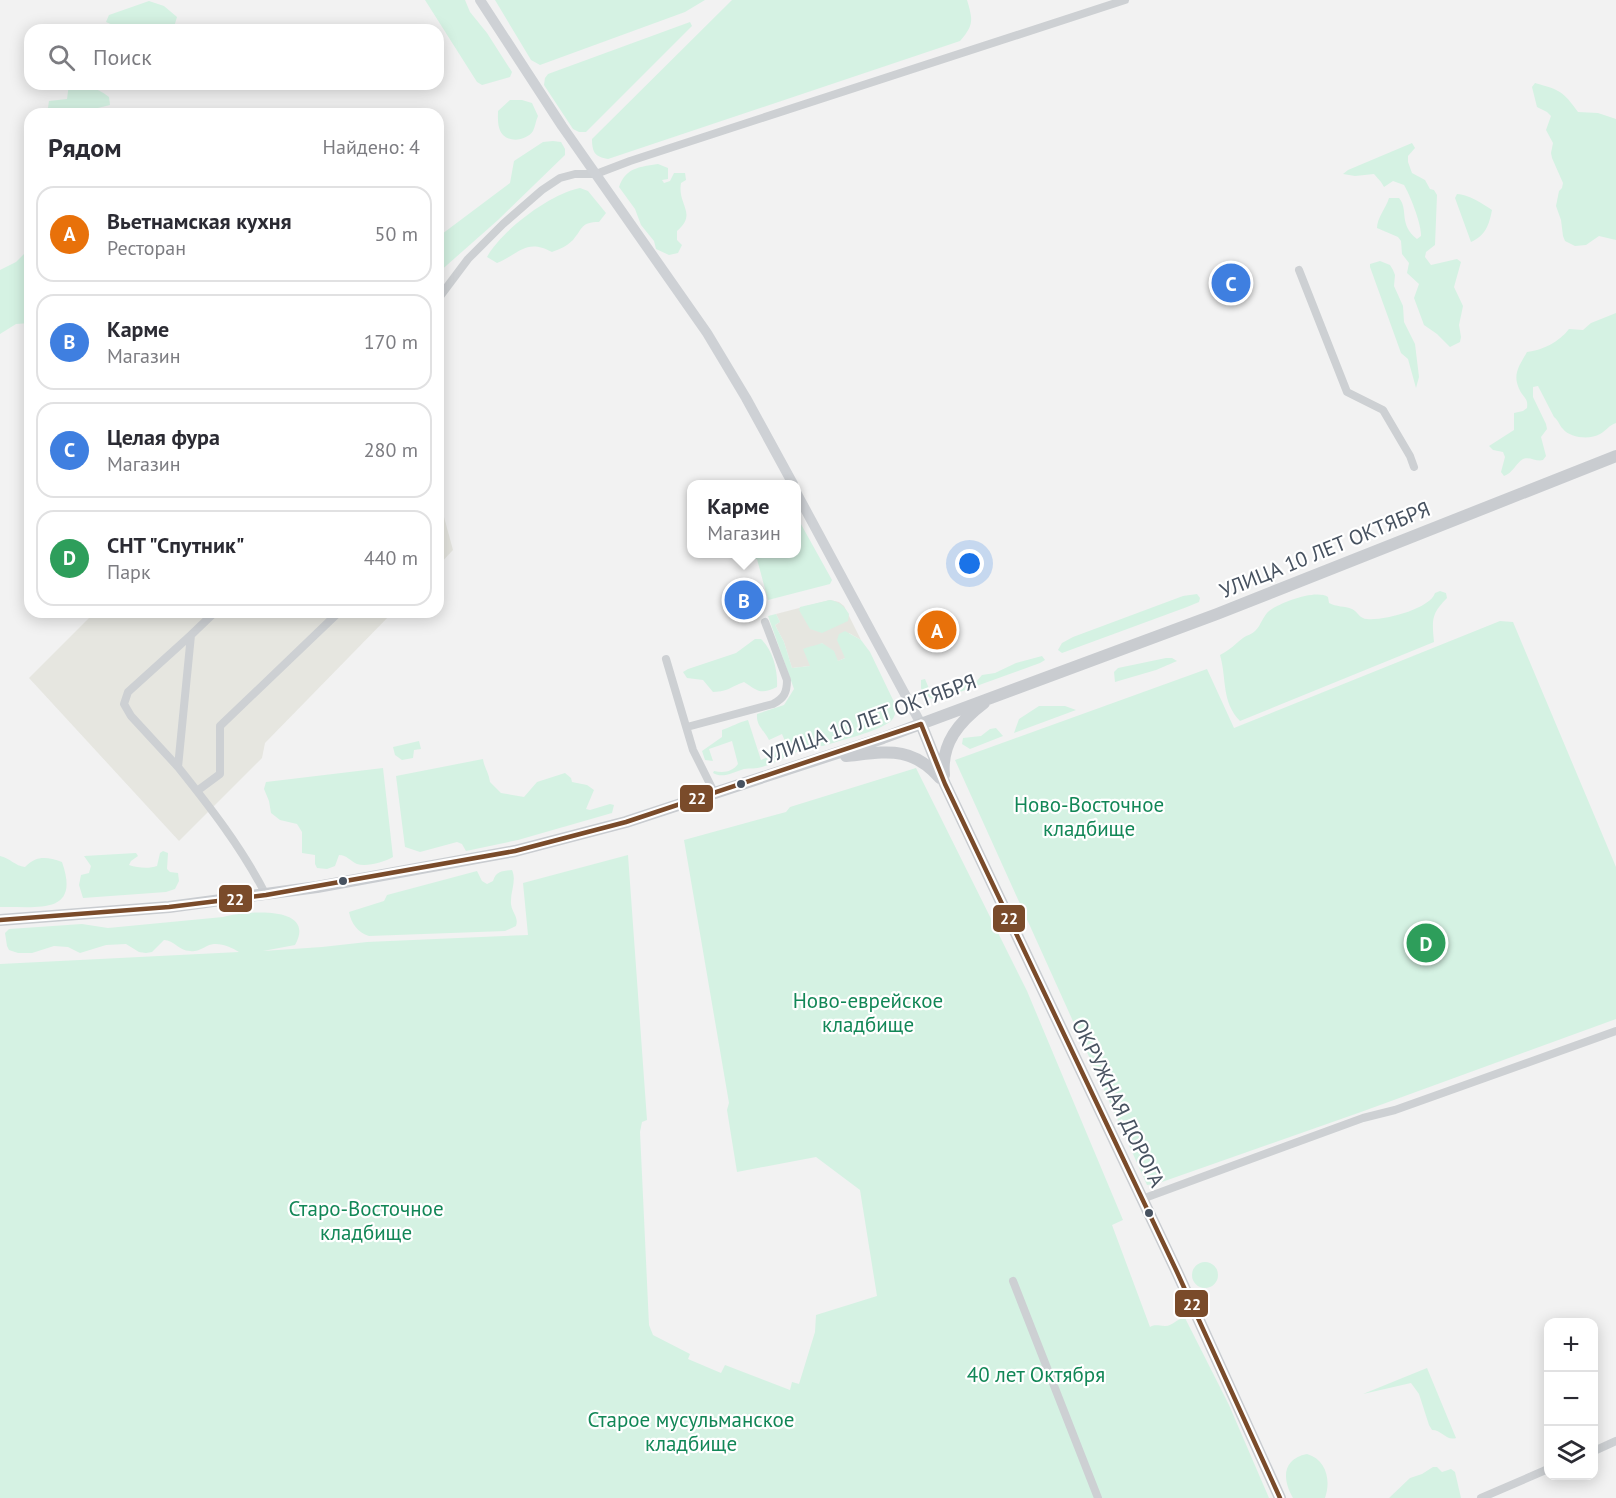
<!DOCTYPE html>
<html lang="ru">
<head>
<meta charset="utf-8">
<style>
  :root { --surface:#fff; --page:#f2f2f3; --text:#2b2b33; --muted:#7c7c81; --line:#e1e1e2; --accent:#7c3aed }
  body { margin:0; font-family:"PT Sans",sans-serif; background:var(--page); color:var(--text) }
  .controls { position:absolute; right:18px; bottom:18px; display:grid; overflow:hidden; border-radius:12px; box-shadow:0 3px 15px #0003 }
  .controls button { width:54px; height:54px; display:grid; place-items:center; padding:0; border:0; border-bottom:2px solid var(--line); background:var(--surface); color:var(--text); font:30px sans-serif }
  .you { position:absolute; left:970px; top:564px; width:21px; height:21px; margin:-15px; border:4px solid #fff; border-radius:50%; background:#1a73e8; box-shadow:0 0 0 9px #1a73e833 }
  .badge { display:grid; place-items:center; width:39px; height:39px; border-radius:50%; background:var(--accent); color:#fff; font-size:20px; font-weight:700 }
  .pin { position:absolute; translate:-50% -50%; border:3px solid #fff; box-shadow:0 2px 6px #0006 }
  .popup { position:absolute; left:687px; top:480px; width:114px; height:78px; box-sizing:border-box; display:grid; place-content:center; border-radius:12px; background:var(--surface); filter:drop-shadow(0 2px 4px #0005); font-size:20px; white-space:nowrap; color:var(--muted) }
  .popup b { font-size:22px; color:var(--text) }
  .popup::after { content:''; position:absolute; left:50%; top:100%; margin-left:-12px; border:12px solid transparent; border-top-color:var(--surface) }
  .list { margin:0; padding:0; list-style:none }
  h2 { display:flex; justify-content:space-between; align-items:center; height:78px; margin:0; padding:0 24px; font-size:26px }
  h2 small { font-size:20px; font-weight:400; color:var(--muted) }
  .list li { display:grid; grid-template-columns:39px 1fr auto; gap:18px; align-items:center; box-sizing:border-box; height:96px; margin:0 12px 12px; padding:0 12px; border:2px solid var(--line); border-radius:18px }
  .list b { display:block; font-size:22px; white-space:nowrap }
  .list p { margin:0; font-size:20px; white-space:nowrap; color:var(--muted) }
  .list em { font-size:20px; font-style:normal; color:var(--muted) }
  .icon { flex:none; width:33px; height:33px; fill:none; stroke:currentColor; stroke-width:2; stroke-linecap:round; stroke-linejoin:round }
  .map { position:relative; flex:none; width:1616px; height:1498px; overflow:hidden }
  .search { position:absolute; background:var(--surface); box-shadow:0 3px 15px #0003; left:24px; top:24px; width:420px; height:66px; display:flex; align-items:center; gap:15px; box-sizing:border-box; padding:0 21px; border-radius:18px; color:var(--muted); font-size:22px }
  .panel { position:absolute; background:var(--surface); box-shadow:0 3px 15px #0003; left:24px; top:108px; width:420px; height:510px; border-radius:18px }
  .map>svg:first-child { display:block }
</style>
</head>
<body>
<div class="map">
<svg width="1616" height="1498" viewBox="0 0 1616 1498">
  <rect width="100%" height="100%" fill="#f2f2f2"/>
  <path fill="#e6e6e0" d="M438,495L453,550L438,566Z
    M830,600L839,602L844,606L861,640L849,633L845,658L838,661L822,643L815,647L810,666L792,668L784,642L775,625L780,622L776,614Z
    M95,612H393L265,743L262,758L179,841L29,678Z"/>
  <path fill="#d5f2e3" d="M425,0H465L470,12L487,33L512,72L510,77L482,85L477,82Z
    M495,0H705L685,12L540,65L531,60Z
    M732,0H967C973,20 974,25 960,41L608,159C595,157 592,152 592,139Z
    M149,1L164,6L177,17L174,27L171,30H118L115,26L106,22L109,15Z
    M690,22L692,26L586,132H579L573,129L544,85L545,78L548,74Z
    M1535,83C1560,90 1563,91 1578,112L1598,113L1616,119V240L1599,236L1586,245L1575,246L1565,241L1563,236L1561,220L1556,206L1559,191L1562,188L1563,183L1552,158L1551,153L1553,143L1546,130L1551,116L1547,112L1537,107L1532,87Z
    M69,84C85,84 96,87 109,97L110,105L98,108L95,114H54L48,108L49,101L67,99Z
    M510,100H522L532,103L538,116C536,120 535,127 533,131C527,140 511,143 503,135C497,128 498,119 498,111Z
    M553,141L561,142L565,149V155L498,220L438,273V237L510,183L514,161L543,142Z
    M1412,143L1415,148L1408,156V162L1412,173L1425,180L1430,189L1434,190L1437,195L1435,245L1426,252L1425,257L1431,265L1457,259L1461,262L1454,287L1463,306L1459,325L1461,337L1460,342L1450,347L1437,334L1424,325L1414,298L1419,284L1407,273L1409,263L1402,254L1401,241L1398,237L1377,228C1377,218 1386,208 1389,198H1399C1409,210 1398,224 1417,239L1421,236C1422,225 1410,195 1404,185L1393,181L1384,187L1381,182L1374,174L1355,176L1343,174L1348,170Z
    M658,164L668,168V179L662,180L664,183L670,181L674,173H685L686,180L681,183C677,205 698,213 677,231V240L682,245L678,253L669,255L656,249L654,241L641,225L635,209L619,187C626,167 640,167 658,164Z
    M580,188L588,191L606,213L599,222C581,222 583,228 573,240C567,246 560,249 552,252C526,238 519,254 497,263L487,257C502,230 550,194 580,188Z
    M1457,194C1468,194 1483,204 1492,210C1489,225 1486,235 1471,242L1455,198Z
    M30,248V323L16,324L0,334V270L16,262Z
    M1380,261L1390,265L1393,270L1395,275L1394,286L1403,306L1404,322L1415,344L1419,377L1416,388L1408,359L1401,353L1370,267V264Z
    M1616,313V423C1609,425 1606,431 1600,434C1590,440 1570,438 1563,429C1559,425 1559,421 1554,417L1538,386L1533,387V397L1546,424L1547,429L1541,437L1546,456L1543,460C1536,462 1530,456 1523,459C1516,463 1513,473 1504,476L1501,472L1505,457L1503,452L1493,450L1489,446L1514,430V413L1523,411L1527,408C1528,401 1526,399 1522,394C1511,376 1518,368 1527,352C1543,350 1559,342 1569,329L1583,330L1591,323Z
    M797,517L832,580L830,584L768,600L757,559L751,560L749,554H745H796Z
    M1440,591L1446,593L1447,598C1431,614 1432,620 1434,642L1240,721C1221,701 1227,679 1220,655C1230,650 1235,644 1243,638C1247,635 1253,634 1256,630C1261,625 1263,616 1269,611C1281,602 1316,589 1328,597L1329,603C1336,607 1345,606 1352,609C1358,612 1360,619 1367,619C1383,621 1430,609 1435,593Z
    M1197,594L1200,598L1199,602L1187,607L1062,653L1058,650L1062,643L1073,637L1183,596Z
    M830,600C840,602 844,606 849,614L848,621L822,633L810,629L799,610L800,607Z
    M776,614L780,622L775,625L784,642L792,668L810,666L803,649C810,646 815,646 822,643L834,651L838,661L845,658L837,640L839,634L845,631L861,640L870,652L895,704C896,710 896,716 891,721C877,732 841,740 823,746C801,745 783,761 762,767C756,769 750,768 744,769C733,772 723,779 713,773L714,771C724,773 732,772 738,764L732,741L709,749L713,761L705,760L702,751L722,737V730C731,727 739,722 748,720L761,760L773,755L771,747L785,741L782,734L769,740C764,730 756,726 757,714L784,705L794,689L768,616Z
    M1500,621L1513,622L1616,867V1019L1361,1112L1159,1183L1147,1185L955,760L1207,669L1234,728Z
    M755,639H761C773,650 778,671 777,687C760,695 758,691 744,682C730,687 730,691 713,692L703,680L687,678L683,672L688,669L736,653Z
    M1042,656L1045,660L1040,663L946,697L933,699L924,695L921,688V680L925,679L930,691L934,694L976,682L982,675L995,673L1016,663Z
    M1166,658H1172L1177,661L1156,670L1115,682L1114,672L1118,668Z
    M1039,706H1065L1076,710L1014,733L1019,719Z
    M996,728L1003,736L970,749L962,744L963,738L981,736L990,729Z
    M419,741L421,749L414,750L413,758L402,760L395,755L393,747Z
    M483,759C484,767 489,773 490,782L501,793L524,797L537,782L565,773L571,778L572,782L587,785L594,790L586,809L590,810L610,804L614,805L612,813L518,840L466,851L462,844L457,842L420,852L405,847L396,776Z
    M383,768L393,857C384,862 367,867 357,864C350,861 347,855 339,855L335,866L327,869L317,868L315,864V855L302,853V832L297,824L280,820L271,813L269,801L264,789L266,782Z
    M916,768L1027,991L1123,1220L1112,1225L1150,1327C1156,1324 1158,1326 1165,1326C1173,1326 1177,1318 1185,1318L1229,1405L1269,1498H0V964L239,952C230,947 218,941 207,946C201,949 197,952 190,951C179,951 174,940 164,940L152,952L146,953L139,952L126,944L106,945L80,953L68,947L54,946L32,953H18L9,950L7,946L5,933L9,929L82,924L108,928L223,917C244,911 318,904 295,945L263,951L322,947L367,942L528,935L523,883L628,855L647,1120L642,1122L640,1132L649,1325L653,1335L690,1354L688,1359L721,1373L725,1365L790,1390L792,1382L799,1384L815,1332L816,1315L877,1296L860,1190L816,1157L737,1172L727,1110L729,1103L684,840L786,812L790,807Z
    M163,851L168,853L167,869L170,872L178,873L179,881L175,889L166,892L83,898L79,885L81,875L89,873L91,866L84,856L136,853L138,856L131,861L129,865C138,868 149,869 157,866L160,853Z
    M0,856C10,858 15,866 25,867C37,855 47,857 62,862C81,916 37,906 0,907Z
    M512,870C517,881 510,892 511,904C512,913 519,917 516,926L505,931L369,936C358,933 351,923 349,912L384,901L387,895L477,871L482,881L487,884L493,881C496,871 502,871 512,870Z
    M1192 1275a13 13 0 1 1 26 0a13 13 0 1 1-26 0Z
    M1427,1368L1456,1438C1446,1441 1442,1430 1432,1430L1429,1425L1419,1394L1411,1383L1363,1394Z
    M1307,1454C1327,1460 1331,1481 1325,1498H1293C1282,1479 1282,1459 1307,1454Z
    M1433,1467H1437L1442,1472L1451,1469L1455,1472L1461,1498H1389L1410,1478L1422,1474Z"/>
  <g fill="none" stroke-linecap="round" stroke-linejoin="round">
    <path stroke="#cdd0d3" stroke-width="8" d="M1299,270L1347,392L1383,410L1410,456L1414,467
      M438,299L468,259L503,224L542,190L560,178L575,174H596L630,161L1125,0
      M215,612L191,635L178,767C210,807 242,848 266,895
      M666,659L693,750L715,794
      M687,727L773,704C784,698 787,693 787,680L765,622
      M178,767L131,716L124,704L128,692L191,635
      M197,791L220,774V726L339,612
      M1142,1199L1363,1118L1395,1110L1616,1031
      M1013,1281L1098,1498
      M1594,1451L1616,1441
      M1481,1498L1548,1469"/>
    <path stroke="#ced1d5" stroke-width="10" d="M480,0L562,126L707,333L746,398L793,484
      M796,492L921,724"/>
    <path stroke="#c9ccd0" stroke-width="12" d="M921,724L945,784L1177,1272L1280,1498
      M846,756C886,752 911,745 940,778
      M944,775C941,743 959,722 984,703
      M0,920L169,907L317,887L515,851L626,822L883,738L1217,614L1616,456"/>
    <g stroke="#fff" stroke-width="9">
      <path id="bus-1" d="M921,724L945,784L1177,1272L1280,1498
        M0,920L169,907L266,895L515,851L626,822L921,724"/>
    </g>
    <use href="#bus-1" stroke="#7a4b2a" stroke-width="4.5"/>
  </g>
  <g fill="#475260" stroke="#fff" stroke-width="2">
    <circle cx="741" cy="784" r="5"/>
    <circle cx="343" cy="881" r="5"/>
    <circle cx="1149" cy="1213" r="5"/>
  </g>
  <g text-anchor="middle" stroke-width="4.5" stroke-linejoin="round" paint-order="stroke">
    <g font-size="21" fill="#475260" stroke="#fff">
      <text transform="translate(1325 550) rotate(-22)" y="7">УЛИЦА 10 ЛЕТ ОКТЯБРЯ</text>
      <text transform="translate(870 719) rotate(-20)" y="7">УЛИЦА 10 ЛЕТ ОКТЯБРЯ</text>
      <text transform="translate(1118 1103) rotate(64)" y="7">ОКРУЖНАЯ ДОРОГА</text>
    </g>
    <g font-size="21" fill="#128757" stroke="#fff">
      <text x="1089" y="812">Ново-Восточное<tspan x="1089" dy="24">кладбище</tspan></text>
      <text x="868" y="1008">Ново-еврейское<tspan x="868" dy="24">кладбище</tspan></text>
      <text x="366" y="1216">Старо-Восточное<tspan x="366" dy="24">кладбище</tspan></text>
      <text x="1036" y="1382">40 лет Октября</text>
      <text x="691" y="1427">Старое мусульманское<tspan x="691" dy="24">кладбище</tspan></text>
    </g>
  </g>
  <g stroke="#fff" stroke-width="2">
    <rect x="679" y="784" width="35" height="29" rx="6" fill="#7a4b2a"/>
    <rect x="218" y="884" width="35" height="29" rx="6" fill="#7a4b2a"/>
    <rect x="992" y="904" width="34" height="29" rx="6" fill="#7a4b2a"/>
    <rect x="1174" y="1289" width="35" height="29" rx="6" fill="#7a4b2a"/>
  </g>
  <g font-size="16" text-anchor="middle" font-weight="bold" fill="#fff">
    <text x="697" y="804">22</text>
    <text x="235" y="905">22</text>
    <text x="1009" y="924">22</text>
    <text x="1192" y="1310">22</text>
  </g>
</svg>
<div class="controls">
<button>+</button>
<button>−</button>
<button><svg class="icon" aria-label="layers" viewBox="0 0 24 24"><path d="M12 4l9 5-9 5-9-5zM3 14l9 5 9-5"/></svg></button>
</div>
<div class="you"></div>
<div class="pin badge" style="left:937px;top:630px;background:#e8710a">A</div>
<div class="pin badge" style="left:744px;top:600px;background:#3f7fe0">B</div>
<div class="popup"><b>Карме</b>Магазин</div>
<div class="pin badge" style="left:1231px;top:283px;background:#3f7fe0">C</div>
<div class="pin badge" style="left:1426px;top:943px;background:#2e9e5b">D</div>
<div class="search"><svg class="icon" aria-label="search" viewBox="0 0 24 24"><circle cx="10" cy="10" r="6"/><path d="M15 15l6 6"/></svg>Поиск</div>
<section class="panel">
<h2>Рядом<small>Найдено: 4</small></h2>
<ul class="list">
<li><span class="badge" style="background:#e8710a">A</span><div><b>Вьетнамская кухня</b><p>Ресторан</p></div><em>50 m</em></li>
<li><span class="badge" style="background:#3f7fe0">B</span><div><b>Карме</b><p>Магазин</p></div><em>170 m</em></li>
<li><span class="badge" style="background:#3f7fe0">C</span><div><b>Целая фура</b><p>Магазин</p></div><em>280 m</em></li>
<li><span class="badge" style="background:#2e9e5b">D</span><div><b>СНТ &quot;Спутник&quot;</b><p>Парк</p></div><em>440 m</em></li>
</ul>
</section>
</div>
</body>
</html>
